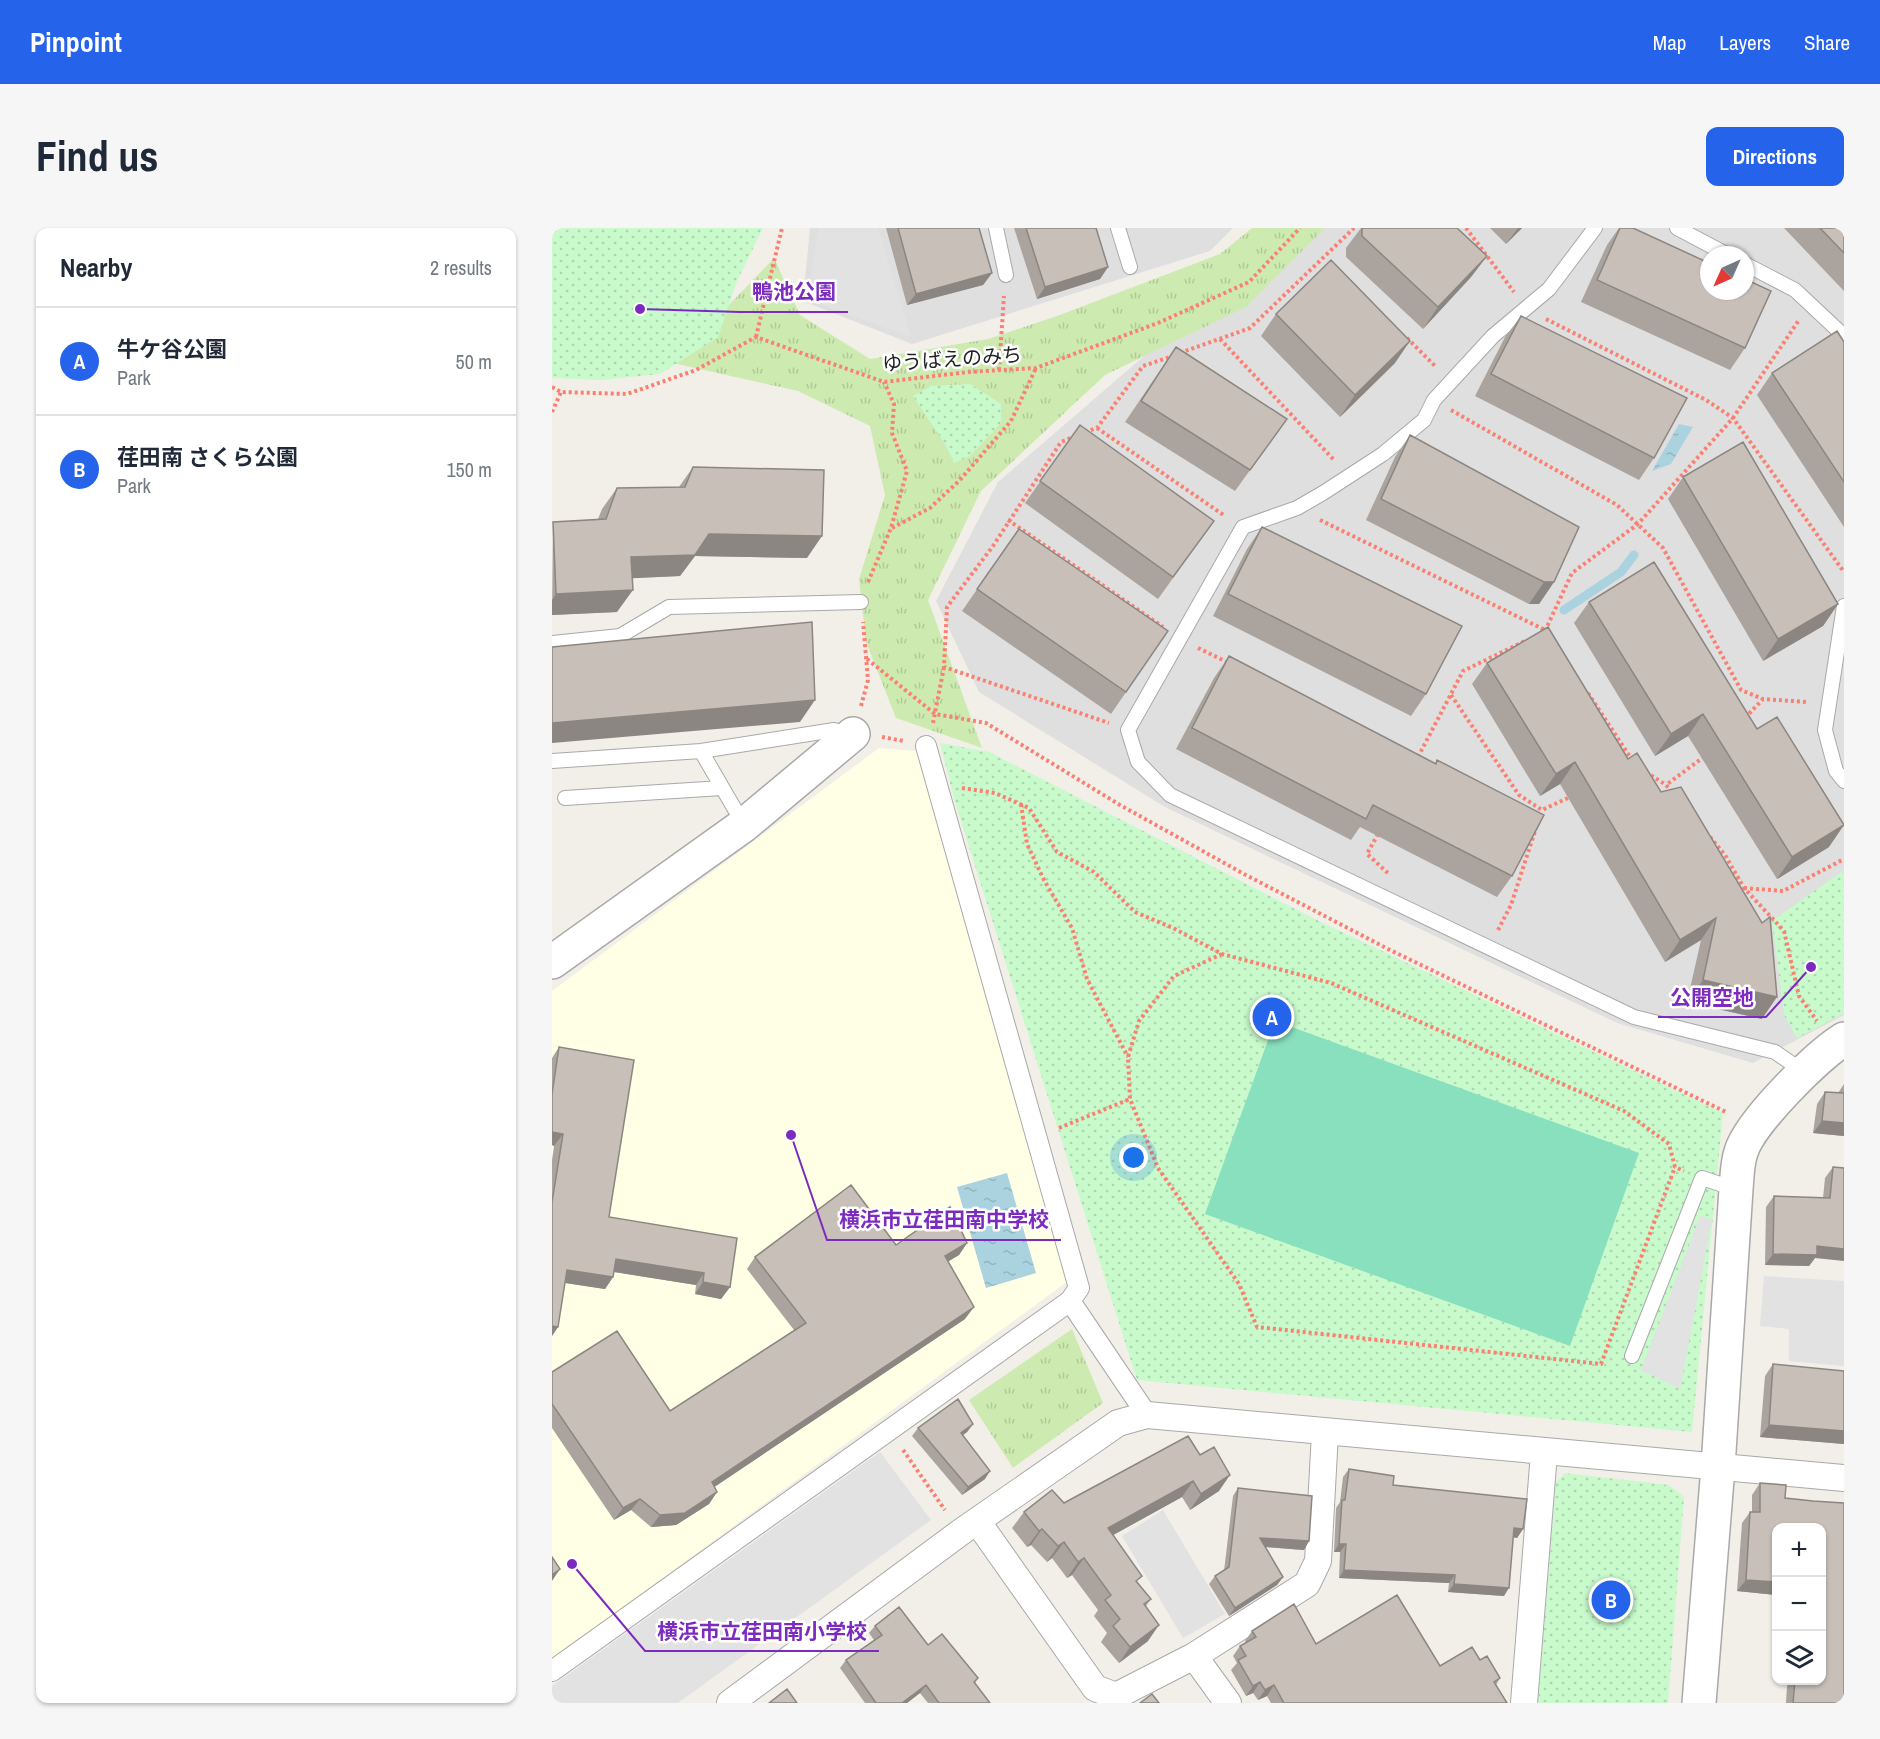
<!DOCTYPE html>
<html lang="en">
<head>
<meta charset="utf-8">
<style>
  :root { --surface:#fff; --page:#f6f6f7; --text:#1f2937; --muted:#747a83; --line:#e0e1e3; --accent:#2563eb }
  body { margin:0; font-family:"Archivo Narrow","Noto Sans JP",sans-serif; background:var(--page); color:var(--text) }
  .controls { position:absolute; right:18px; bottom:18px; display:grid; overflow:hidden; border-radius:12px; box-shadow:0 2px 4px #0004 }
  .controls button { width:54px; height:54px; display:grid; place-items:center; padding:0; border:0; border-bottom:2px solid var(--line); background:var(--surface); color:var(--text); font:30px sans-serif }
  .compass { position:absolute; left:1148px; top:18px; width:54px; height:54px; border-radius:50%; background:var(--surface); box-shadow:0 2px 4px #0004; rotate:225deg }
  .you { position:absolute; left:582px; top:930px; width:21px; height:21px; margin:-15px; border:4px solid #fff; border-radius:50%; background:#1a73e8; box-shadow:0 0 0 9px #1a73e833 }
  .badge { display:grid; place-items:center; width:39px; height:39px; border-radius:50%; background:var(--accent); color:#fff; font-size:20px; font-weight:700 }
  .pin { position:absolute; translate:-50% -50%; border:3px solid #fff; box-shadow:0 2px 6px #0006 }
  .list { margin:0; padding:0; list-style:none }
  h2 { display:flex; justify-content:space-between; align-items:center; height:78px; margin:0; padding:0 24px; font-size:26px }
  h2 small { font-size:20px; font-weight:400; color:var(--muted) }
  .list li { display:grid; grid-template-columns:39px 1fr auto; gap:18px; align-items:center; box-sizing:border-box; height:108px; padding:0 24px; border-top:2px solid var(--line) }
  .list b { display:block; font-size:22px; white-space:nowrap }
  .list p { margin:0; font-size:20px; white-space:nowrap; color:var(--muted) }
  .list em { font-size:20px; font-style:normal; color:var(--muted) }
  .icon { flex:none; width:33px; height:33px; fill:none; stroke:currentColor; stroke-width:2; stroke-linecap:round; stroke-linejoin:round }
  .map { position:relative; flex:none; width:1292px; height:1475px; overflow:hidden; border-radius:12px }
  header { display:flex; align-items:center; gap:36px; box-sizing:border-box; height:84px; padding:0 30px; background:var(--accent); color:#fff }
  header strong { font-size:28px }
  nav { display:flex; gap:33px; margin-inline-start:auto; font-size:21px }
  .intro { display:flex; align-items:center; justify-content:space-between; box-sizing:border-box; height:144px; padding:0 36px }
  h1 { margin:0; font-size:42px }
  .button { padding:15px 27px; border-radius:12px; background:var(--accent); color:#fff; font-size:21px; font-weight:700 }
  main { display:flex; gap:36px; padding:0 36px }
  aside { flex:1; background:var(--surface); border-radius:12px; box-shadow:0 2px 4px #0004 }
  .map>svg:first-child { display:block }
</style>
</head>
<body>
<header>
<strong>Pinpoint</strong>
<nav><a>Map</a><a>Layers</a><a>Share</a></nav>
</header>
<div class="intro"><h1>Find us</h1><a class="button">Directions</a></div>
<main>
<aside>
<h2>Nearby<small>2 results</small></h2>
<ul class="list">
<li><span class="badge">A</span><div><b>牛ケ谷公園</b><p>Park</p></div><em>50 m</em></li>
<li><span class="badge">B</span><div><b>荏田南 さくら公園</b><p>Park</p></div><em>150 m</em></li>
</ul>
</aside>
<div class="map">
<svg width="1292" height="1475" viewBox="0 0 1292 1475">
  <defs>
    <pattern id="grass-tufts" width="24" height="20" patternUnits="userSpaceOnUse" patternTransform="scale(1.5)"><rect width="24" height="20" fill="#cdebb0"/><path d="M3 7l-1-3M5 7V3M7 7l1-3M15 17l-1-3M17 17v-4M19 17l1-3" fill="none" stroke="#b0c997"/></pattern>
    <pattern id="park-dots" width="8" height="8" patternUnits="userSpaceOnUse" patternTransform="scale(1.5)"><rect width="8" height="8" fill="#c8facc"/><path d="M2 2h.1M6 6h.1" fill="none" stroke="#acd6af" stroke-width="1.8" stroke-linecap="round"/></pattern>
    <pattern id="water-ripples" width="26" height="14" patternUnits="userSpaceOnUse" patternTransform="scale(1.5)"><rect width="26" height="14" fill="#aad3df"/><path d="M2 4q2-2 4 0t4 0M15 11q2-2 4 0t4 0" fill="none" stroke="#92b5bf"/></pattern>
  </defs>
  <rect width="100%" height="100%" fill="#f2efe9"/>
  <path fill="#e0dfdf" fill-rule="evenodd" d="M258,0H681L658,23L360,116L251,73Z
    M753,0H1292V787L1201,835L1065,795L613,579L427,464L384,373L446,254L585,134ZM1157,27H1193V63H1157Z"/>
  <path fill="#ffffe5" d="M327,520L364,523L372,532L519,1051L0,1431V763Z"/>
  <path fill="url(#grass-tufts)" d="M700,0H773L694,79L553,147L429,263L376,372L430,520L344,490L314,414L307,351L333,267L318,198L246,163L121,135L222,30L248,87L318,131L436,111L505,88L668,26Z
    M520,1101L551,1175L461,1240L417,1172Z"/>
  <path fill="url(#park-dots)" d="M0,0H211L185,53L166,109L108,146L49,152L0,150Z
    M418,156L449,176V195L418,228L402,235L393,216L361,168L379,158Z
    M388,515L437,524L767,693L1171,885L1140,1204L585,1152L403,574Z
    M1292,642V785L1245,810L1232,787L1220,693Z
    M1013,1245L1117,1257L1132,1269L1116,1475H986L1004,1254Z"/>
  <path fill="#88e0be" d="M723,793L1087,925L1018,1118L653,986Z"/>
  <path fill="#e2e2e2" d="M266,0H326L359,109L255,71Z
    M1148,988L1160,992L1128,1161L1089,1142Z
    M1212,1048L1292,1053V1138L1237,1133V1101L1208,1098Z
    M328,1224L379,1292L126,1475H0V1458Z
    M611,1282L673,1386L631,1410L570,1308Z"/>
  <path fill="url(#water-ripples)" d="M1127,196L1141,199L1119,236L1100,243Z
    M455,945L484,1045L434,1060L405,959Z"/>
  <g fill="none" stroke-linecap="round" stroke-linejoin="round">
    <path stroke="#aad3df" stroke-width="9" d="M1012,382L1069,344L1082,327"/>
    <g stroke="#a9a9a9" stroke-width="16">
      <path id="service" d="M444,0L454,47
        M566,0L578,39
        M1043,0L997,61L941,108L882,172L872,192L831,226L771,265L745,280L691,299L576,502L586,534L618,567L1082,789L1223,824L1252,844
        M1125,0L1176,27
        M1193,36L1243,62L1292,108
        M1292,378L1273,502L1284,543L1292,553
        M0,415L68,408L117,379L309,374
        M149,523L282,502L295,505
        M0,533L149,523L192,597
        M13,570L170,560
        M1080,1128L1150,950L1183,961"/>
    </g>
    <g stroke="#a9a9a9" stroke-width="22">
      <path id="pedestrian" d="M374,518L527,1060L518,1073L595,1187
        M0,1443L518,1073"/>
    </g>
    <g stroke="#a9a9a9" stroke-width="28">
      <path id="minor" d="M425,1293L543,1460L564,1468L642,1428L755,1356L766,1333L773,1205
        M642,1428L676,1475
        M178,1475L409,1304L566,1195L595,1187L1292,1250
        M972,1475L992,1225"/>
    </g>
    <g stroke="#a9a9a9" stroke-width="36">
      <path id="tertiary" d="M0,734L192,597L301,506
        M1147,1475L1166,1239L1184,961C1185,950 1185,936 1189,924C1198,894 1265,828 1292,811"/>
    </g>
    <path stroke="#fa8072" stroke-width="4" stroke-dasharray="3 3" stroke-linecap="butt" d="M914,0L962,64
      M994,91L1154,172L1181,190L1292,344
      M204,109L230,0
      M855,110L883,138
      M668,111L782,232
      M628,125L698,100L802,0
      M447,142L452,68
      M0,159L9,164L75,166L144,142L204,109L332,154L416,144L484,140L606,95L697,54L748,0
      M899,182L1065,277L1111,320L1189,462L1211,471L1255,474
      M0,184L9,164
      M545,200L673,288
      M533,204L545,200L591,138L621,128
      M524,208L509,214L441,318L395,379L392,439L557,495
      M456,292L611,399
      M768,292L993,402
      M340,300L378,280L407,253L459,193L484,140
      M316,354L339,300L355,243L340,205L342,176L332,154
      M993,403L1020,345L1086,296L1181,190L1247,92
      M646,420L677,435
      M315,431L383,486L434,495L568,577L692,646L838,722L1176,885
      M1036,465L1080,532
      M899,467L967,567L990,582L1018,569
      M309,478L316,452L311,394
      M1193,490L1211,471
      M381,495L392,439
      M330,509L352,513
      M866,529L911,443L973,413
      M1094,544L1114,557
      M410,560L443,565L477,580L505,624L542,644L583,684L621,700L670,726L779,755L1072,883L1117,916L1123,939L1132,943
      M1120,564L1114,557L1153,528
      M469,576L475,616L492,652L520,700L535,751L576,829
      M826,606L815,626L837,646
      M1158,609L1173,627L1192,660L1232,703L1247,768L1265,793
      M1192,660L1231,663L1292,631
      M946,702L959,677L984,600
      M670,726L622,748L587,793L576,829L578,871L606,940L687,1056L705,1099L1049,1136L1123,939
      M507,900L578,871
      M351,1222L393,1282"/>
    <use href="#service" stroke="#fff" stroke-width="14"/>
    <use href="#pedestrian" stroke="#fff" stroke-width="20"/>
    <use href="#minor" stroke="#fff" stroke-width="26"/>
    <use href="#tertiary" stroke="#fff" stroke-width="33"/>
  </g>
  <path fill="#aba49e" d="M334,0H427L440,45L431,57L355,77Z
    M462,0H544L556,39L548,51L485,71Z
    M809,0H905L935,28L919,49L871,101L794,29V20Z
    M938,0H970L954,16Z
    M1067,0H1081L1193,120L1178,142L1029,74L1055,17Z
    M1232,0H1292V63Z
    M724,86L843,135L788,189L709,108Z
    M969,88L1102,230L1087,252L923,168L953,109Z
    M1292,114V299L1205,167L1220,145Z
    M624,119L735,191L683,263L573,194Z
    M528,197L662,293L606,371L473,275Z
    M858,207L1002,354L987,376H977L814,292L843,229Z
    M141,239L255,330L143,328L128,348L80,350L65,384L0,387L1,294L46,291L50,281L65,260L127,259Z
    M1131,249L1286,376L1271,398L1211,433L1116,271Z
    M710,299L874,466L859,488L661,388L695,321Z
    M467,301L616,403L559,486L410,383Z
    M1102,334L1277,619L1225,651L1136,508L1103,528L1022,395L1037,374Z
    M677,428L883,536L885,532L960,648L945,669L808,599L799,612L624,521L662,450Z
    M935,435L1076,531L1109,564L1210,791L1135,774L1149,712L1113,734L1008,556L988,568L920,456Z
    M7,819L57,989L178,1059L169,1071L143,1066L144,1057L62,1044L61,1049L53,1061L13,1055L6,1099L0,1108V932L2,918L0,917V830Z
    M1292,856V908L1261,905L1265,876L1273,864L1286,865Z
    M1281,939L1292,940L1263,1030L1257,1038L1213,1037L1214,979L1222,968L1271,970L1273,950Z
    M415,1015L407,1027L396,1034L413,1091L162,1259L165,1264L157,1276L124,1297L99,1299L79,1282L62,1292L0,1200V1144L118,1183L242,1102L195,1041L203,1029L344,1017Z
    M1221,1136L1292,1143V1216L1208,1209L1213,1148Z
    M421,1196L415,1204L411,1207L433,1251L410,1267L360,1208L366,1200Z
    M636,1208L667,1263L638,1282L630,1269L561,1307L586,1355L599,1371L594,1378L596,1413L567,1435L549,1414L555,1405L542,1388L546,1382L520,1347L515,1350L500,1330L495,1334L479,1317L475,1319L460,1300L472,1284L512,1275Z
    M797,1241L841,1257L971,1301L965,1310L961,1309L952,1368L896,1364L897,1355L787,1350L788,1324H782L784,1280L788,1274L791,1249Z
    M1208,1255L1234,1257L1233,1270L1261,1273L1292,1275V1475H1234L1235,1458L1239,1452H1269V1299H1224V1367L1185,1363L1190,1295L1198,1284H1200V1267Z
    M686,1260L757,1313L752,1322L713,1319L731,1349L725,1357L677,1388L657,1356L663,1348L672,1343L681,1268Z
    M323,1398L376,1417L426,1450L423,1455L438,1475H376L368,1465L355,1475H313L288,1440L294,1432L322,1412L317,1405Z
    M700,1403L888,1438L928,1432L948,1450L944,1457L955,1475H719L715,1468L706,1472L701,1465L694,1468L679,1442L685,1435L681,1428L688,1418L694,1415L693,1413Z"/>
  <path fill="#8b8681" d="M966,0H970L954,16Z
    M935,28L919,49L871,101L886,79Z
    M556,39L548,51L485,71L493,59Z
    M440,45L431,57L355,77L364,66Z
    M858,113L843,135L788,189L803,167Z
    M157,306L270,308L255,330L143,328L128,348L64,351L79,329Z
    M992,354H1002L987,376H977Z
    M81,362L65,384L0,387V372L4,366Z
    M1286,376L1271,398L1211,433L1226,411Z
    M263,472L248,494L0,515V495Z
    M1151,486L1136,508L1103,528L1119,506Z
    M1023,534L1008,556L988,568L1004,546Z
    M1292,597L1277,619L1225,651L1240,629Z
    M1164,690L1149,712L1113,734L1128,712Z
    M1151,752L1225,769L1210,791L1135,774Z
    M1270,893L1292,895V908L1261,905Z
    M0,904L11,906L2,918L0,917Z
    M415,1015L407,1027L384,1040L393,1028Z
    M1265,1018L1292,1021V1033L1263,1030L1257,1038L1213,1037L1221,1026Z
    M64,1031L152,1045L144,1057L56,1043Z
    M15,1042L61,1049L53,1061L7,1054Z
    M151,1054L178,1059L169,1071L143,1066Z
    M422,1079L413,1091L152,1266L160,1254Z
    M0,1098L6,1099L0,1108Z
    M421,1196L415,1204L403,1213L409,1205Z
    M1217,1197L1292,1203V1216L1208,1209Z
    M438,1243L433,1251L410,1267L416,1259Z
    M678,1247L667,1263L638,1282L649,1266Z
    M641,1253L630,1269L545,1316L556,1300Z
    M165,1264L157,1276L124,1297L99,1299L108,1287Z
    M88,1271L79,1282L62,1292L71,1280Z
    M962,1300L971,1301L965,1310L956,1308Z
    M490,1301L479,1317L475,1319L487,1303Z
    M708,1310L757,1313L752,1322L703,1318Z
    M512,1314L500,1330L495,1334L506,1318Z
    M787,1316H794L788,1324H782Z
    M532,1330L520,1347L515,1350L526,1334Z
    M8,1341L0,1353V1347Z
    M792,1342L903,1347L897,1355L787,1350Z
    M731,1349L725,1357L677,1388L683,1380Z
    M1194,1352L1224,1354V1367L1185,1363Z
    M902,1356L957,1360L952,1368L896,1364Z
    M607,1397L596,1413L567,1435L578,1419Z
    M708,1454L701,1465L694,1468L701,1458Z
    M374,1457L368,1465L355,1475H350Z
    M722,1457L715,1468L706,1472L713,1462Z"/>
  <path fill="#c7bfb8" stroke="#8b8681" stroke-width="1.5" d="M346,0H427L440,45L364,66Z
    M474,0H544L556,39L493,59Z
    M810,0H905L935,28L886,79L810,8Z
    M1068,0H1081L1157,35V63H1193V51L1219,63L1193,120L1045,52Z
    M1268,0H1292V25Z
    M779,32L858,113L803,167L724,86Z
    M969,88L1135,170L1102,230L939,146Z
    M1285,103L1292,114V254L1220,145Z
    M624,119L735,191L698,242L589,173Z
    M528,197L662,293L621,349L488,253Z
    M858,207L1027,299L1002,354H992L829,271Z
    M1191,214L1286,376L1226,411L1131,249Z
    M141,239L272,242L270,308L157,306L143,327L79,329L81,362L4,366L1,294L54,291L65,260L133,259Z
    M710,299L910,398L874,466L676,366Z
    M467,301L616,403L574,464L425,361Z
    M1102,334L1205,501L1225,489L1292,597L1240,629L1151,486L1119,506L1037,374Z
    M260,394L263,472L0,495V419Z
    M996,399L1076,531L1085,525L1109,564L1129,559L1210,695L1218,689L1225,769L1151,752L1164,690L1128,712L1023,534L1004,546L935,435Z
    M677,428L884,536L885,532L992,587L960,648L821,577L814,591L640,500Z
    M7,819L82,832L57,989L185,1010L178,1059L151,1054L152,1045L64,1031L61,1049L15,1042L6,1099L0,1098V974L11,906L0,904V866Z
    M1273,864L1292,865V895L1270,893Z
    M1281,939L1292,940V1021L1265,1018V1027L1221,1026L1222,968L1278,970Z
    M299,957L344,1017L398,979L415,1015L393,1028L422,1079L160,1254L165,1264L133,1285L108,1287L88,1271L71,1280L0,1176V1144L65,1103L118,1183L254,1095L203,1029Z
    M1221,1136L1292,1143V1203L1217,1197Z
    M406,1171L421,1196L409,1205L438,1243L416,1259L366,1200Z
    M636,1208L648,1227L662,1219L678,1247L649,1266L641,1253L556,1300L590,1348L584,1353L599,1371L592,1376L607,1397L578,1419L561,1398L568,1391L553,1372L559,1367L532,1330L526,1334L512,1314L506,1318L490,1301L487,1303L472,1284L500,1262L512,1275Z
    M797,1241L842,1248L841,1257L975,1271L971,1301L962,1300L957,1360L902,1356L903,1347L792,1342L794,1316H787L790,1272H793Z
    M1208,1255L1234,1257L1233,1270L1261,1273L1292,1275V1475H1241L1243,1452H1269V1299H1224V1354L1194,1352L1198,1284H1208Z
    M686,1260L760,1268L757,1313L708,1310L731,1349L683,1380L663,1348L677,1339Z
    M0,1329L8,1341L0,1347Z
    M845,1367L888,1438L920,1419L928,1432L935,1428L948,1450L942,1454L955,1475H732L722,1457L713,1462L708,1454L701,1458L686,1432L694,1428L688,1418L704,1409L700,1403L742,1376L764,1416Z
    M347,1379L376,1417L390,1406L426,1450L422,1454L438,1475H387L374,1457L350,1475H324L294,1432L330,1407L323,1398Z
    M235,1461L245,1475H217Z
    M600,1466L607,1475H588Z"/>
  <g text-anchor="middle" stroke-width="5" stroke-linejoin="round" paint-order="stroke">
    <g font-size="20" fill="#222" stroke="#fff">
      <text transform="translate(400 131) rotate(-4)" y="7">ゆうばえのみち</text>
    </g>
  </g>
  <path fill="none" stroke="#7b2cbf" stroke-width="2" d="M88 81L188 84H296M1259 739L1214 789H1106M239 907L275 1012H509M20 1336L93 1423H327"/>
  <g fill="#7b2cbf" stroke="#fff" stroke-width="2">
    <circle cx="88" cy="81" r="6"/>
    <circle cx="1259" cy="739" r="6"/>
    <circle cx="239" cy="907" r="6"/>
    <circle cx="20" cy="1336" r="6"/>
  </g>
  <g font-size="21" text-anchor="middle" font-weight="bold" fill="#7b2cbf" stroke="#fff" stroke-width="5" stroke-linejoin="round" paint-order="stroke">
    <text x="242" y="71">鴨池公園</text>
    <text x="1160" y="777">公開空地</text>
    <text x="392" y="999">横浜市立荏田南中学校</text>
    <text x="210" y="1411">横浜市立荏田南小学校</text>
  </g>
</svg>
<div class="controls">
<button>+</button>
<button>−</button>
<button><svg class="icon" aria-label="layers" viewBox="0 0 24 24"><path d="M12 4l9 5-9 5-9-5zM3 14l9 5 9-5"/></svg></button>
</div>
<svg class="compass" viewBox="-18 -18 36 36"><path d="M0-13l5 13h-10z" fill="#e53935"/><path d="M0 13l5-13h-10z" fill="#747a83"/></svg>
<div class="you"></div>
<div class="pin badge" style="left:720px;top:789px">A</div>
<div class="pin badge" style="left:1059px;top:1372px">B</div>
</div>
</main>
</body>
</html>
